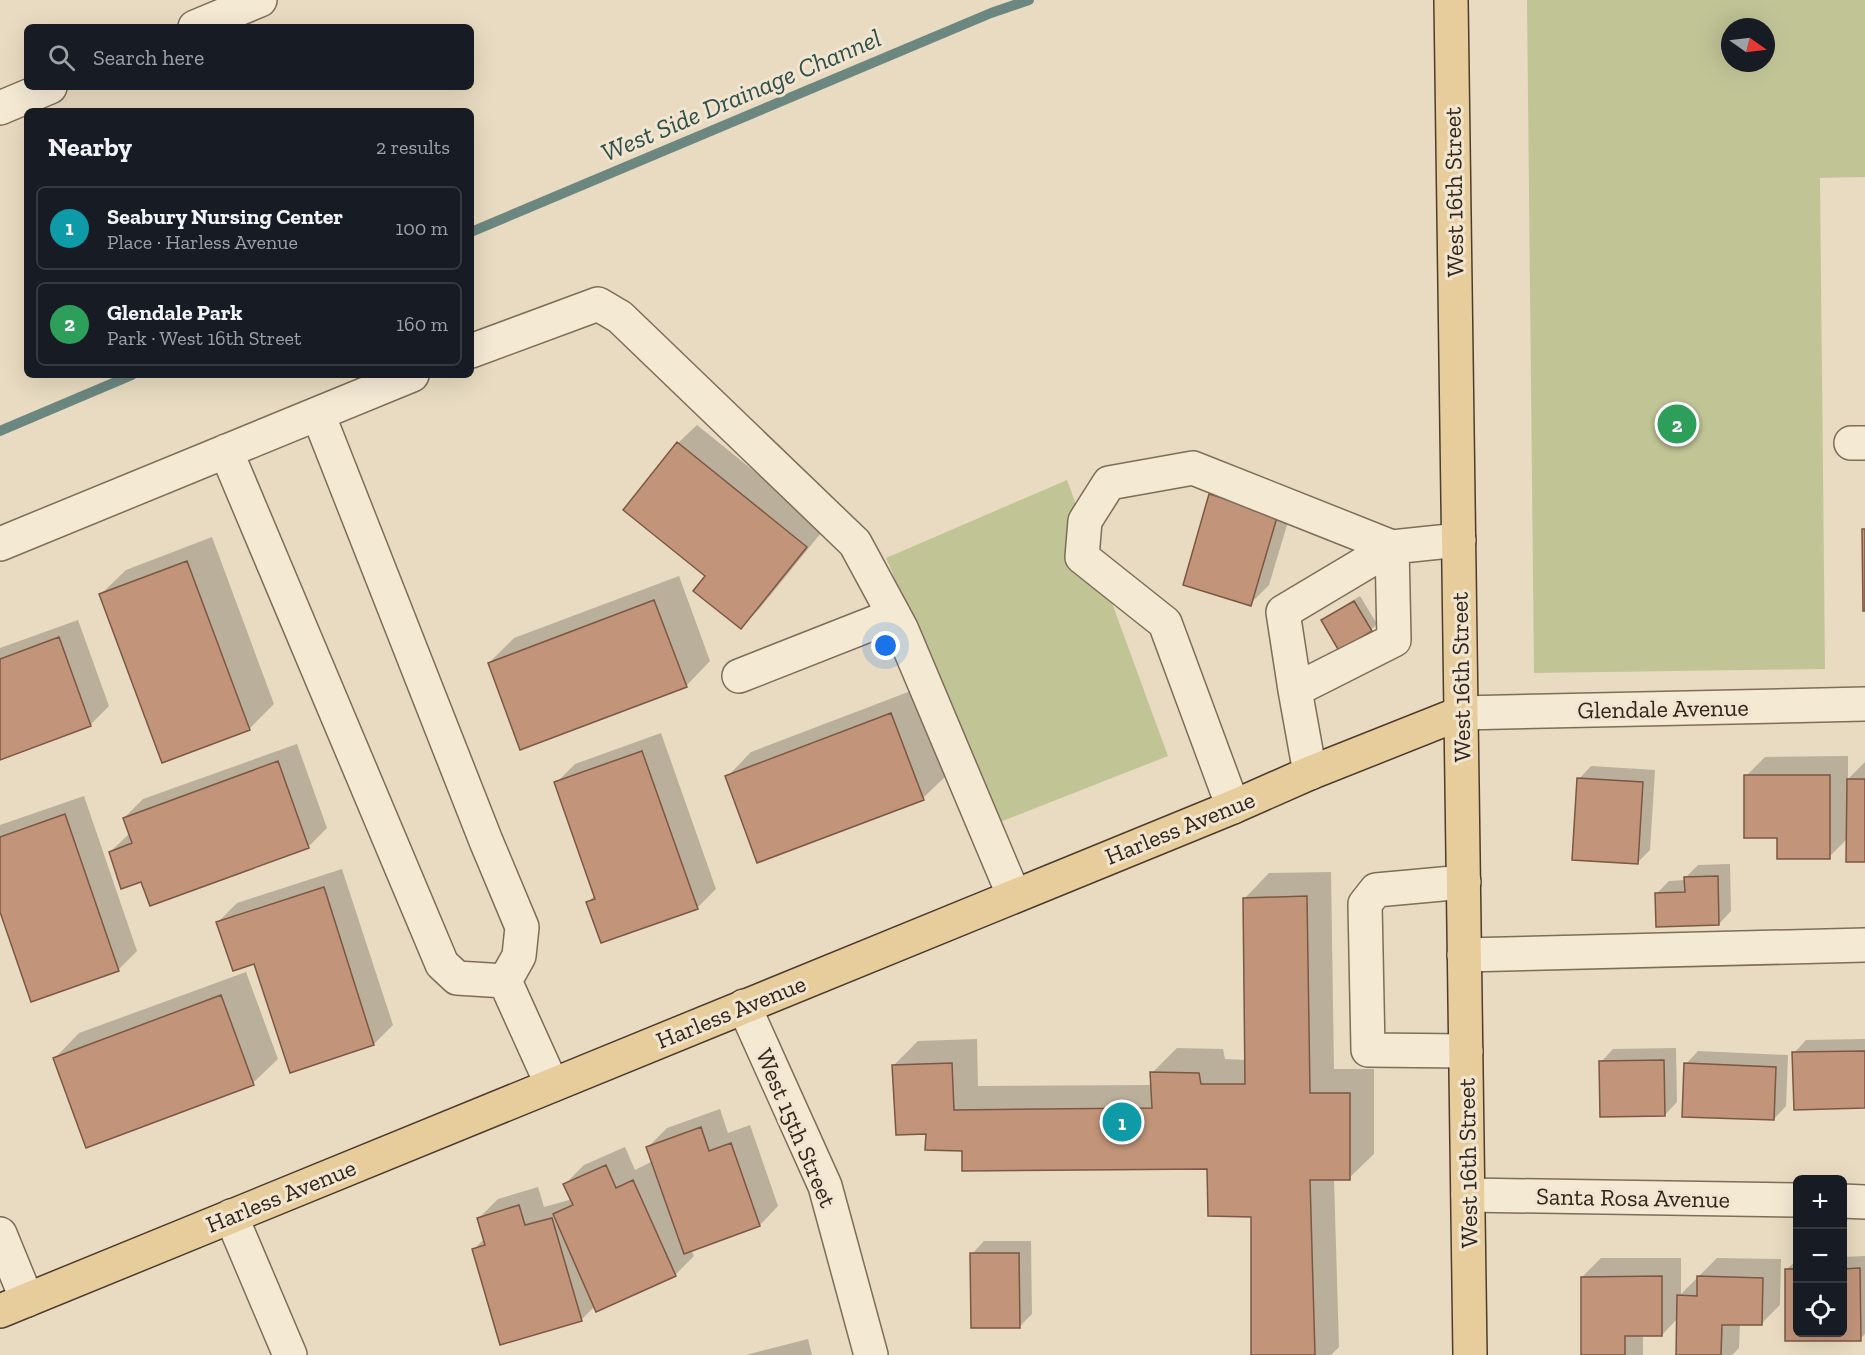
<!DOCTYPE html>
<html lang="en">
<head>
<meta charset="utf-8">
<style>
  :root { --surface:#171b24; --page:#242831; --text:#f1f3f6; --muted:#9ea1a6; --line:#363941; --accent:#ea580c }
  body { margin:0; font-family:"Zilla Slab",serif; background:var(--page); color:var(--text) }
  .controls { position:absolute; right:18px; bottom:18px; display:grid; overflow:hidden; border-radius:9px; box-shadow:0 6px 24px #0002 }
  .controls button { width:54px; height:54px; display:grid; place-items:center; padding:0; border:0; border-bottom:2px solid var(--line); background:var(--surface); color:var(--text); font:30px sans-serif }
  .compass { position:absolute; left:1721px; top:18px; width:54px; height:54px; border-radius:50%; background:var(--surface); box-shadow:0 6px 24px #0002; rotate:104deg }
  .you { position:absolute; left:886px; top:646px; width:21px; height:21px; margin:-15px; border:4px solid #fff; border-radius:50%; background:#1a73e8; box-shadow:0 0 0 9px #1a73e833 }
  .badge { display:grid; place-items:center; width:39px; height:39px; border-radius:50%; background:var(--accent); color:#fff; font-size:20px; font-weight:700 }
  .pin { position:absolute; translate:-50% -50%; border:3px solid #fff; box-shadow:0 2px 6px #0006 }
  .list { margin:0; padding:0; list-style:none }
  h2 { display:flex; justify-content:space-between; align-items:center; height:78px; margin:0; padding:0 24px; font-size:26px }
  h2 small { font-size:20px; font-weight:400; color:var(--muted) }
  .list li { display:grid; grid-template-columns:39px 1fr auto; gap:18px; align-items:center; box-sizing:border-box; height:84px; margin:0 12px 12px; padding:0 12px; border:2px solid var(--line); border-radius:9px }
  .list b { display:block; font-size:22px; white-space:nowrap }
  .list p { margin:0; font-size:20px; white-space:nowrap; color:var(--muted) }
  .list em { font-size:20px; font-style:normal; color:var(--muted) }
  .icon { flex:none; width:33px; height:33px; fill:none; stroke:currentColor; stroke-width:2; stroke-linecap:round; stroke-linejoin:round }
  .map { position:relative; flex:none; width:1865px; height:1355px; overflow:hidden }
  .search { position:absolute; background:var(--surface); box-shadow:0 6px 24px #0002; left:24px; top:24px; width:450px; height:66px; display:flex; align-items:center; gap:15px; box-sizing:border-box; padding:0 21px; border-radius:9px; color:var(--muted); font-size:22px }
  .panel { position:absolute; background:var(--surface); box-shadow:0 6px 24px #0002; left:24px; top:108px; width:450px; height:270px; border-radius:9px }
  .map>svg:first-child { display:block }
</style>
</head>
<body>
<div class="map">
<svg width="1865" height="1355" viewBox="0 0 1865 1355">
  <rect width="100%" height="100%" fill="#e8dbc1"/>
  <path fill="#c1c596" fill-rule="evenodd" d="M1527,0H1865V177L1820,178L1825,669L1534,673ZM1730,27H1766V63H1730Z
    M1067,480L1168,756L1000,822L886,558Z"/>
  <path fill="#0003" d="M697,425L825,528L760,608L741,627L708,576L678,443Z
    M1229,476L1296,495L1269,585L1250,604L1210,495Z
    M212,537L274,704L249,729L101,594L126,570Z
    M679,576L710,661L686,686L489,663L514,638Z
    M1360,596L1377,624L1371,630L1323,621L1329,615Z
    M78,620L109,706L90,725L0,758V648Z
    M916,689L948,774L923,798L727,777L751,752Z
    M661,733L716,889L697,908L588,902L595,895L556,783L575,764Z
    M297,744L327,828L308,847L142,880L110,852L130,833L124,818L143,799Z
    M1848,756V779L1865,762V860L1848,838L1829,857L1779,836L1746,776L1765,757Z
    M1591,766L1655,770L1650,850L1637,863L1579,779Z
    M84,796L137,951L118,970L0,907V825Z
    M1730,864L1731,911L1719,924L1657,893L1669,881L1686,880V877L1698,865Z
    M342,869L393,1025L374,1044L291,1071L255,962L218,922L237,903Z
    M1331,872L1334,1069H1374V1154L1349,1178H1334L1339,1347L1331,1355H1253L1252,1215L1208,1168L964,1149L928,1132L894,1065L918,1041L977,1039L978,1086L1152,1085V1073L1177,1048L1223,1049L1225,1059L1246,1060L1245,898L1269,873Z
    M246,972L278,1059L253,1083L55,1058L79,1033Z
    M1865,1039V1107L1794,1053L1806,1040Z
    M1676,1048L1677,1102L1665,1115L1601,1062L1613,1049Z
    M1698,1051L1788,1055L1786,1106L1774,1119L1686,1064Z
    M720,1109L728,1133L750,1125L778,1206L760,1225L691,1250L694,1256L675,1275L595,1306L581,1320L474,1249L485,1238L479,1218L498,1199L538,1187L544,1207L569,1200L571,1198L565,1184L584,1165L625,1147L635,1170L653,1161L648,1147L667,1128Z
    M984,1241H1031L1032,1314L1019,1327L972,1254Z
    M1865,1256V1334L1860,1339H1786V1270L1798,1259V1332H1842V1257Z
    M1601,1258H1681V1294L1717,1258L1781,1259L1780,1305L1761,1324H1740L1739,1348L1732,1355H1677L1678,1318L1662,1335H1643V1355H1582V1277Z
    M808,1339L812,1355H746Z"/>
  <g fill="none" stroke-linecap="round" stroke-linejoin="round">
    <path stroke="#6b877f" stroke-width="10" d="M471,232L991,13L1029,0
      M0,431L132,375"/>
  </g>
  <path fill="#c2957a" stroke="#7c5743" stroke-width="1.5" d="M677,442L807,547L741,629L693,591L705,576L623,510Z
    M1209,494L1278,514L1251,606L1183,585Z
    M1862,529H1865V611H1863Z
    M187,561L250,730L162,763L99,594Z
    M654,600L687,687L520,750L488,663Z
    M1354,601L1372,631L1339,651L1321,620Z
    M59,637L91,726L0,760V659Z
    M891,713L924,800L757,863L725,776Z
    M642,751L698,909L601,943L586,902L595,899L554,782Z
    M278,761L309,848L150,906L141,882L121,889L109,852L132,843L123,818Z
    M1744,775H1830V859H1777V838H1744Z
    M1577,778L1643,782L1638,864L1572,860Z
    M1847,779H1865V862H1846Z
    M65,814L119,971L31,1002L0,912V837Z
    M1718,876L1719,925L1656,927L1655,893L1685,892L1684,877Z
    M324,887L374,1045L290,1073L254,964L233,971L216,922Z
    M1307,896L1310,1093H1350V1180H1310L1315,1355H1251V1217L1208,1216L1207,1169L962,1171V1151L925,1150L926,1134L896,1135L892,1065L952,1063L954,1110L1152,1108L1150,1072L1199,1073L1201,1084H1245L1243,898Z
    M221,995L254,1085L86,1148L53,1058Z
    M1865,1051V1108L1794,1110L1792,1052Z
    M1664,1060L1665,1116L1600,1117L1599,1061Z
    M1684,1063L1776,1067L1774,1120L1682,1117Z
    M701,1127L709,1151L731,1143L760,1226L684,1254L646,1147Z
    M606,1165L616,1188L633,1180L676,1276L596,1312L553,1214L573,1205L563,1184Z
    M519,1205L525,1225L552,1218L582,1321L500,1345L472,1249L485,1245L477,1218Z
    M970,1253H1019L1020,1328H971Z
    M1860,1268L1861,1341H1785V1269H1798V1332H1842V1269Z
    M1662,1276V1336H1625V1355H1581V1277Z
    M1697,1276L1763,1278L1762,1325H1722L1721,1355H1676L1677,1295L1697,1296Z"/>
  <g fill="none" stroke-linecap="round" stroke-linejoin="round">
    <g stroke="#7f6c5a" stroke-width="36">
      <path id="minor" d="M195,27L260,0
        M0,108L50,87
        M471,351L598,304L620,317L855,543L901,628L1014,896
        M318,414L486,841L522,927L519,956L505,981
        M1851,443H1865
        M226,451L442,964L457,978L505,981L552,1085
        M0,544L412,375
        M739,676L894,615
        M1295,690L1283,612L1392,547
        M1461,713L1865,704
        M1310,773L1295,690L1394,640L1392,547L1459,540
        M1233,807L1165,623L1082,557L1085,521L1109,483L1193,468L1392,547
        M1464,882L1376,890L1365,904L1368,1050L1466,1051
        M1464,955L1865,945
        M744,1006L825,1186L871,1355
        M1468,1195L1798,1200
        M1842,1201L1865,1202
        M231,1216L290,1355
        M0,1234L27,1300"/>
    </g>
    <g stroke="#4d3c2e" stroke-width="36">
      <path id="major" d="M1451,0L1470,1355
        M0,1311L1233,807L1310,773L1461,713"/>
    </g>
    <use href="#minor" stroke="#f4e9d3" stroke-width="33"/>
    <use href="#major" stroke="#e8cd9c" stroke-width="33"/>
  </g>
  <g text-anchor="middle" stroke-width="6" stroke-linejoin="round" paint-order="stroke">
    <g font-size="24" fill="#31261d" stroke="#f1e5cf">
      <text transform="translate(1454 192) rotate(-91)" y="8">West 16th Street</text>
      <text transform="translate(1461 677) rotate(-91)" y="8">West 16th Street</text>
      <text transform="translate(1663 709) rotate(-1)" y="8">Glendale Avenue</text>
      <text transform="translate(1180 828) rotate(-22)" y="8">Harless Avenue</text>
      <text transform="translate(731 1012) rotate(-22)" y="8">Harless Avenue</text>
      <text transform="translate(796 1128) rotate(67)" y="8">West 15th Street</text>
      <text transform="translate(1468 1163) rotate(-91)" y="8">West 16th Street</text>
      <text transform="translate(281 1196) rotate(-22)" y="8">Harless Avenue</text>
      <text transform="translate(1633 1198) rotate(1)" y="8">Santa Rosa Avenue</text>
    </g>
    <g font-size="26" font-style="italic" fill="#2e4f4b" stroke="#f1e5cf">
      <text transform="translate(741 95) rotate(-23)" y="9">West Side Drainage Channel</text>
    </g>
  </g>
</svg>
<div class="controls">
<button>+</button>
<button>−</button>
<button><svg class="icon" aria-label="locate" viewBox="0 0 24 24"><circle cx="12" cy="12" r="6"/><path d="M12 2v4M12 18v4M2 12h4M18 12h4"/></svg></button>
</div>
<svg class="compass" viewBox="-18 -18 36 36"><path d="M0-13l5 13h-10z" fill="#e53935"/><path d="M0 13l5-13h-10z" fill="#9ea1a6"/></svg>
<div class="you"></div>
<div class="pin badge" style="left:1122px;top:1122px;background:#0f9aa8">1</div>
<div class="pin badge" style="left:1677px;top:424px;background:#2e9e5b">2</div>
<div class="search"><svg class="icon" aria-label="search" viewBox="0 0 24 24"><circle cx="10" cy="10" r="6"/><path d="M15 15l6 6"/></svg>Search here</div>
<section class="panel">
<h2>Nearby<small>2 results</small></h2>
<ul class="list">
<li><span class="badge" style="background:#0f9aa8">1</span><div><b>Seabury Nursing Center</b><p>Place · Harless Avenue</p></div><em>100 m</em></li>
<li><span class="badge" style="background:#2e9e5b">2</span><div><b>Glendale Park</b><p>Park · West 16th Street</p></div><em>160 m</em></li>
</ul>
</section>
</div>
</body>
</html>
